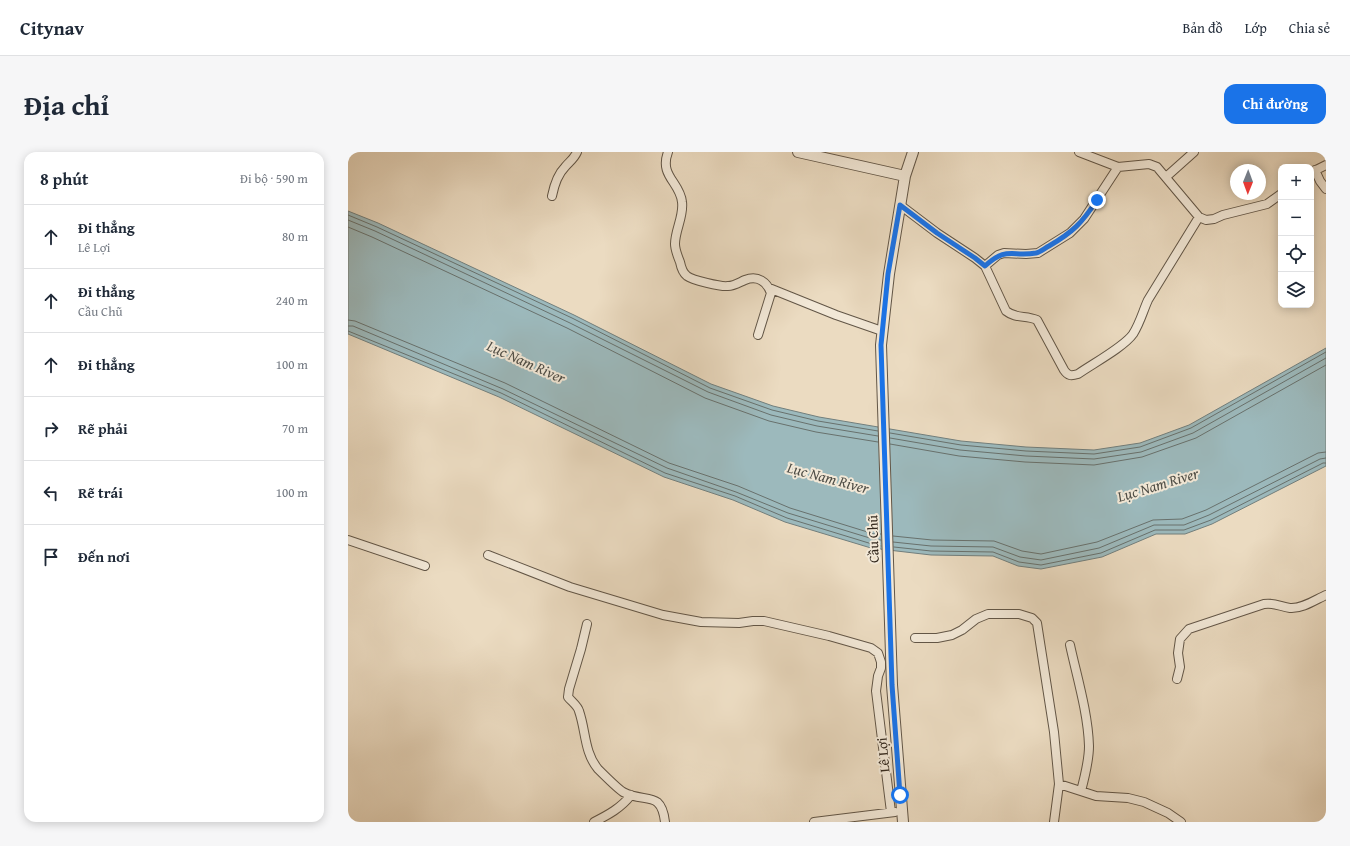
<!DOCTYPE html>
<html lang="vi">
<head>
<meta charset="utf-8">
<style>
  :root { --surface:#fff; --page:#f6f6f7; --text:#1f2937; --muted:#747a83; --line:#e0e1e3; --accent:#1a73e8 }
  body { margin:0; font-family:"Gentium Book Plus",serif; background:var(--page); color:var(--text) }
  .controls { position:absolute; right:12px; top:12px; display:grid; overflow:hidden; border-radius:8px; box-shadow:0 2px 10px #0003 }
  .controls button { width:36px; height:36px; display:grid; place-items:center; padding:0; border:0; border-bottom:1px solid var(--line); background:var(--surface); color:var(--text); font:20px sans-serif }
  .compass { position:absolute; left:882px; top:12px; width:36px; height:36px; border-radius:50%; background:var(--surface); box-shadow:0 2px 10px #0003; rotate:181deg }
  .stop { position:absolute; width:12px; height:12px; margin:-9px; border:3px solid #1a73e8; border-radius:50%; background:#fff }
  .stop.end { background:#1a73e8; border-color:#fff; box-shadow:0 1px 4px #0008 }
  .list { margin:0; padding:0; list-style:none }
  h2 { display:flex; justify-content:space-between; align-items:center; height:52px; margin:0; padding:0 16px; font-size:17px }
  h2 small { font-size:13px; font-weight:400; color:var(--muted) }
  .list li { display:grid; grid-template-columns:26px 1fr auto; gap:12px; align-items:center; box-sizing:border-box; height:64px; padding:0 16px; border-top:1px solid var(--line) }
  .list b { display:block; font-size:15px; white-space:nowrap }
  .list p { margin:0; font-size:13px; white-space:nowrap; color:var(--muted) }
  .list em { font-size:13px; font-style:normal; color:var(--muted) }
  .icon { flex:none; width:22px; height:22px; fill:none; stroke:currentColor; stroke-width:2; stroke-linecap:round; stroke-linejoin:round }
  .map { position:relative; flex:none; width:978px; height:670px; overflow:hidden; border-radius:12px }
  header { display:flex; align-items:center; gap:24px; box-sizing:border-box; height:56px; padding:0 20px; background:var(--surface); border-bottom:1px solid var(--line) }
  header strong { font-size:19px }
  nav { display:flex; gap:22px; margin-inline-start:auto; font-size:14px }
  .intro { display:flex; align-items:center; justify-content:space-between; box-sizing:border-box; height:96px; padding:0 24px }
  h1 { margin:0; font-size:28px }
  .button { padding:10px 18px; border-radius:12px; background:var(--accent); color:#fff; font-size:14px; font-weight:700 }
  main { display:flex; gap:24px; padding:0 24px }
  aside { flex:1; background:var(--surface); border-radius:12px; box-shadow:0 2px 10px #0003 }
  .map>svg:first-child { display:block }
</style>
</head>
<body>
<header>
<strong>Citynav</strong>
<nav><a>Bản đồ</a><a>Lớp</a><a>Chia sẻ</a></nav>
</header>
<div class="intro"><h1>Địa chỉ</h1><a class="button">Chỉ đường</a></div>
<main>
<aside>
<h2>8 phút<small>Đi bộ · 590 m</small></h2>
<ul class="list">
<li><svg class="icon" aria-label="ahead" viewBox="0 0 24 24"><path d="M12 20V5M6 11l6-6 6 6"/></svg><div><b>Đi thẳng</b><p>Lê Lợi</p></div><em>80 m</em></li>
<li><svg class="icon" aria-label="ahead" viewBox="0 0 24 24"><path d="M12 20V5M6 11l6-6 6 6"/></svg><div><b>Đi thẳng</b><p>Cầu Chũ</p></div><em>240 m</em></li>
<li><svg class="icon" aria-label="ahead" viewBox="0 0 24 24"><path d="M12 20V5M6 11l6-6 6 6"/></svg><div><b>Đi thẳng</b></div><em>100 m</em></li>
<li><svg class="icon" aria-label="right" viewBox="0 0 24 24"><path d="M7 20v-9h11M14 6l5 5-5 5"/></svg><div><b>Rẽ phải</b></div><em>70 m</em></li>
<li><svg class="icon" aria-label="left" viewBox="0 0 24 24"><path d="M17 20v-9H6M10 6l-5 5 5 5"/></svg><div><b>Rẽ trái</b></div><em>100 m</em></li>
<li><svg class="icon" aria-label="arrive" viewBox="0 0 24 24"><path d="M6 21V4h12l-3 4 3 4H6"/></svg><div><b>Đến nơi</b></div></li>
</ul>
</aside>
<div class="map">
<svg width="978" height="670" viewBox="0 0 978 670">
  <rect width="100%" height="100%" fill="#ebdbc1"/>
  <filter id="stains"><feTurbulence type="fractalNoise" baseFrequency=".005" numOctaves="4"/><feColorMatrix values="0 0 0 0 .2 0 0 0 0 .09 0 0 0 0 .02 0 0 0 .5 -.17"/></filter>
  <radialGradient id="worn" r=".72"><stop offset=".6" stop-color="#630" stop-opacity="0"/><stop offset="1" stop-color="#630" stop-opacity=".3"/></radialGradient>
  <path fill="#9cb9bc" stroke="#727f7d" d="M0,59L30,71L226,163L363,232L425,254L471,265L613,289L678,295L746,298L792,291L841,273L978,196V314L864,372L837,382H808L754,405L693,417L670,414L645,404L583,403L523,396L437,370L385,348L316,325L151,245L0,182Z"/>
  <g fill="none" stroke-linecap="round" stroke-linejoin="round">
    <path stroke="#68716d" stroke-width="1" d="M0,63L29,75L224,166L362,236L424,258L470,269L530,279
      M0,68L27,79L222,171L360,240L423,263L469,274L530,284
      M0,75L24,85L219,176L357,246L421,269L468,280L530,290
      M0,168L7,169L157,231L321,311L390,334L442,356L526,382H533
      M0,174H5L155,237L319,316L388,340L440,361L525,387L533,388
      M0,179L153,241L317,321L387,344L439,366L524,392L533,394
      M542,281L613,293L678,299L746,302L792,295L843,276L978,200
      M542,286L612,298L678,304L746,307L793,300L845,281L978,206
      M542,292L611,304L677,310L746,313L794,305L848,286L978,213
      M545,384L584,388L646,389L674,399L693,402L749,390L805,368L834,367L858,358L970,301L978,300
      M545,390L583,394L645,395L672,405L693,408L751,396L806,373H836L861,363L972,307L978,306
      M546,395L583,399L645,400L671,410L693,413L753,401L807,378H836L863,368L975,311H978"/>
    <g stroke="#625647" stroke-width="10">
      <path id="minor" d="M320,0C311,24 332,30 334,50C336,64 327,78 327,92C327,98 330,105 332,110C333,115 335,121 339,124C344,128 373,135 380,134C386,134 392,130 397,128C410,123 419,130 423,141L410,183
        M731,0L770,15L801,12L809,15L851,65L858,68L866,67L875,63L919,52L933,42
        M967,18L972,29L978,37
        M964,20L978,13
        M818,25L846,0
        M204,44C206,34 209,23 217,15C221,10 226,7 229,0
        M552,53L589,81L627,106L637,114L658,159C668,167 678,163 689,168L716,218C720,224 723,224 730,222C744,212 776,195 785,182C792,171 795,159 800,148L851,65
        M637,114L650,103L656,101L678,102L690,101L722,81L736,67L770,15
        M421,136L488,163L534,179
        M0,388L77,414
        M140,403L222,435L315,463L353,470L391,471L405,469H416L481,484L523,496L530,501L533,510V516L530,524L528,539L543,660
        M239,472L233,497L221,537L220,545C223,549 230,554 231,559C238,579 236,600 250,617C255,622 269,636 275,640C297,652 313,637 317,670
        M567,486H589L604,483L614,478L628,467L640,462H671L684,466L689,471L706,580L711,632L706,670
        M722,493C729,525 740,561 741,594C741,609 737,624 733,639
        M829,527L832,515L830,501L832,487L841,477L916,452C926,450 933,455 942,456C954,457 967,448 978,443
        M711,632L748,644L780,646L796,650L820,661L833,670
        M246,670C260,663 273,656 283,643
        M466,670L547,660"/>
    </g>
    <g stroke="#625647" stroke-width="12">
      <path id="tertiary" d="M450,0L557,24
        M555,670L544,533L533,193L541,122L557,24L565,0"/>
    </g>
    <use href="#minor" stroke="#f2e8d7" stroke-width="8"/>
    <use href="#tertiary" stroke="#f2e8d7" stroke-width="10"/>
  </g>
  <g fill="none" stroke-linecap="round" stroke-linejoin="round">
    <path stroke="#1a73e8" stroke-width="5" d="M552,643L544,533L533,193L540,122L552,53L589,81L627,106L637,114C659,94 663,105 688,101C692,100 697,96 701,94C725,80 734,71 749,48"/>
  </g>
  <g text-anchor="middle" stroke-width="4" stroke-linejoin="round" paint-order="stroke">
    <g font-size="14" fill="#34291e" stroke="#f2e8d7">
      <text transform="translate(525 387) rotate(-92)" y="5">Cầu Chũ</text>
      <text transform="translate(535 603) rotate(-95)" y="5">Lê Lợi</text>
    </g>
    <g font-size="15" font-style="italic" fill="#4e4d46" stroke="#f2e8d7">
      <text transform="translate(178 210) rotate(24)" y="5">Lục Nam River</text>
      <text transform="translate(480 326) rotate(15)" y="5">Lục Nam River</text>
      <text transform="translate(810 333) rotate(-17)" y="5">Lục Nam River</text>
    </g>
  </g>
  <rect width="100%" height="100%" filter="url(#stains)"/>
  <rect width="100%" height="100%" fill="url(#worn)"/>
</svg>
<div class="controls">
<button>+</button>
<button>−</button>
<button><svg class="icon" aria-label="locate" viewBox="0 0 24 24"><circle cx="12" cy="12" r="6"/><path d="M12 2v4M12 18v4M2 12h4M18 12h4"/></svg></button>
<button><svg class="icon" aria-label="layers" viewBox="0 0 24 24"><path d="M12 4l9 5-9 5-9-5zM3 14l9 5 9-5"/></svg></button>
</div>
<svg class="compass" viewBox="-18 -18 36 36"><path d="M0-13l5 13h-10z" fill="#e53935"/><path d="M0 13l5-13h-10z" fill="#747a83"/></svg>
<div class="stop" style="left:552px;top:643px"></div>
<div class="stop end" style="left:749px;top:48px"></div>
</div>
</main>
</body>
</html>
